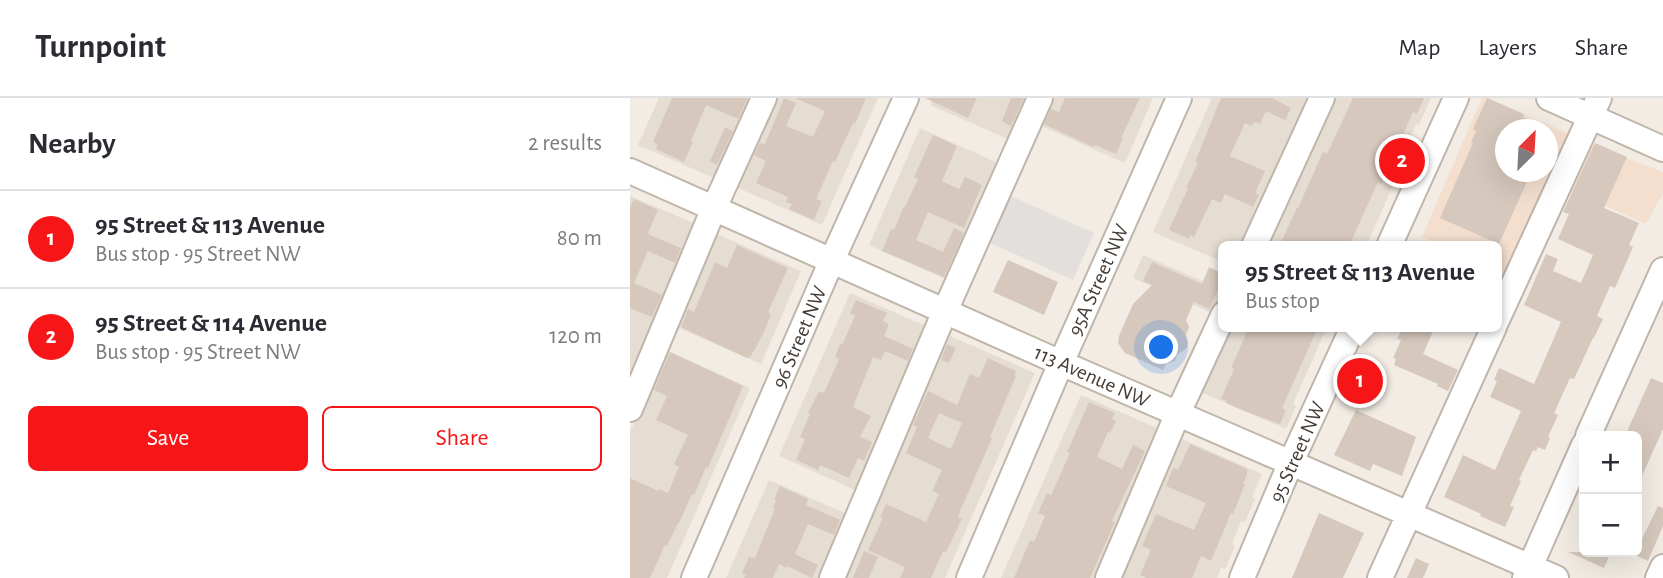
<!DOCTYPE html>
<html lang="en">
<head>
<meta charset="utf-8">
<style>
  :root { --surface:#fff; --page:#f7f7f7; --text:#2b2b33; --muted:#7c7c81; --line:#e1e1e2; --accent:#f71617 }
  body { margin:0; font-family:"Alegreya Sans",sans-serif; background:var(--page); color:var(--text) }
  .controls { position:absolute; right:21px; bottom:21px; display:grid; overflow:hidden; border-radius:10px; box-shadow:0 7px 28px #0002 }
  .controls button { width:63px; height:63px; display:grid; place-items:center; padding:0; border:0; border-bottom:2px solid var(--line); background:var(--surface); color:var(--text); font:35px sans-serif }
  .compass { position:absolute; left:865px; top:21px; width:63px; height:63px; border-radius:50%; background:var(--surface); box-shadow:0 7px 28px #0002; rotate:24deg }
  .you { position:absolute; left:532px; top:250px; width:24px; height:24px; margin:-18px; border:5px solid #fff; border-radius:50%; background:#1a73e8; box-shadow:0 0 0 10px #1a73e833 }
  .badge { display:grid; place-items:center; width:46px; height:46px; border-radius:50%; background:var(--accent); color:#fff; font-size:23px; font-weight:700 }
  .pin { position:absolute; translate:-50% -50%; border:4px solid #fff; box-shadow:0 2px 7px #0006 }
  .popup { position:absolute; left:588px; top:143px; width:284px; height:91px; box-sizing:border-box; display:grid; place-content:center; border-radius:10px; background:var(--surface); filter:drop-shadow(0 2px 5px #0005); font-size:23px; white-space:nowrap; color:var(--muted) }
  .popup b { font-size:26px; color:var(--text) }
  .popup::after { content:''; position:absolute; left:50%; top:100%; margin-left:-14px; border:14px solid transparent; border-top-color:var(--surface) }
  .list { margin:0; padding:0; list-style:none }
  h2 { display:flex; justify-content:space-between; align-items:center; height:91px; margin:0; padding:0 28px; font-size:30px }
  h2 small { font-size:23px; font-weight:400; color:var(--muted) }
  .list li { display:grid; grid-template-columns:46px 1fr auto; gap:21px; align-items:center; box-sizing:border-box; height:98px; padding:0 28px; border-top:2px solid var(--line) }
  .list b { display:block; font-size:26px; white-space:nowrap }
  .list p { margin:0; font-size:23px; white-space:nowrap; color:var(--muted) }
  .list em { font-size:23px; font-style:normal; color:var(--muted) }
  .actions { display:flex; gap:14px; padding:21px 28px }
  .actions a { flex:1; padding:16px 0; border:2px solid var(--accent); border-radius:10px; text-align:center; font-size:24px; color:var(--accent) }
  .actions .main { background:var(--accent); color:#fff }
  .map { position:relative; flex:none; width:1033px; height:480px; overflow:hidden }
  header { display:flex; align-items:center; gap:42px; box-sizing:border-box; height:98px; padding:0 35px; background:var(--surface); border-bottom:2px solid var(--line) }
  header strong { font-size:33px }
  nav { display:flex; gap:38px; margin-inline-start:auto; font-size:24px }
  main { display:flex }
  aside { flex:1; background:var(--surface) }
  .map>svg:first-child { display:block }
</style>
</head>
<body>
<header>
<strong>Turnpoint</strong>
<nav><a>Map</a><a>Layers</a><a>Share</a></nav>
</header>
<main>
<aside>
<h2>Nearby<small>2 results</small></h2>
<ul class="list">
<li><span class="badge">1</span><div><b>95 Street &amp; 113 Avenue</b><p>Bus stop · 95 Street NW</p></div><em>80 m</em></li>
<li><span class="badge">2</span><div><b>95 Street &amp; 114 Avenue</b><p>Bus stop · 95 Street NW</p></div><em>120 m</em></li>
</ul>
<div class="actions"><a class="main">Save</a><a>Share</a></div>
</aside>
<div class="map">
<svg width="1033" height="480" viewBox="0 0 1033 480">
  <rect width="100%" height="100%" fill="#f2ece4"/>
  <path fill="#e6ddd2" d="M29,0H130L93,84L8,47Z
    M147,0H248L192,127L108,90Z
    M303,0H405L385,44L300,7Z
    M421,0H523L495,65L409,27Z
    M582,0H683L618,148H594L593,164L523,134Z
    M700,0H801L789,27L786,26L776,49L779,51L738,144L734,143L732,148H635Z
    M290,30L375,68L324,185L239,147Z
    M0,98L73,129L0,295Z
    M87,136L171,173L131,266L46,229Z
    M513,157L593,192V204L588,218L503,180Z
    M220,195L305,232L234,396L149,358Z
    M600,229H697L663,306L666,308L656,331L571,294Z
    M320,238L405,275L315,480H214Z
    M36,252L120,290L37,480H0V334Z
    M451,297L536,334L473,480H371Z
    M550,340L632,376L622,399L625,401L615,424L611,423L602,446L605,448L595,471L591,470L587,480H489Z
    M139,382L224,419L197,480H96Z"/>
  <path fill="#f4dfcf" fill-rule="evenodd" d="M852,0H857L944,38L883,178L867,171L866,148H814L792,139ZM876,32H918V74H876Z
    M954,44L1033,74V95L1016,126L933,89Z"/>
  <path fill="#e2dfdd" d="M379,97L464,135L443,182L358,144Z"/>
  <path fill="#d6c8bd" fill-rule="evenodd" d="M42,0H118L108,21L76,7L61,43L63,44L54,64L26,51L28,46L23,44Z
    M154,0L166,5L156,28L183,39L195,13L165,0H236L225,26L223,25L205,64L203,63L186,101L192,103L184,122L159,111L162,106L156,104L158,99L126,85L136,63L124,57L130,45L135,46Z
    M295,0H347L338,20Z
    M381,0H394L381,28L372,23Z
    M435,0H510L491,40H493L486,56L465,47L463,49L414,26L421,11L429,14Z
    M591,0H642L661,10L655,22L636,13L630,26L624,24L622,28L615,25L600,58L635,73L625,95L629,97L623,109L595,96L591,105L582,101L564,139L560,137L559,141L539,132L558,90H556L568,65L565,64Z
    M723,0H794L787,16L783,14L751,86L748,84L719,148H649L667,110H668L693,54L697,56Z
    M857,0L894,16L893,19L921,32H876V74H892L900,77L869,146L810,120L843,45L841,44L846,33L843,31Z
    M95,29L103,33L87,67L80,63Z
    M303,37L327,48L312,83L329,91L335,79L352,87L334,130L298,114L286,142L313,154L324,130L334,135L314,179L252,153L261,131L264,132L274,108L275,109L288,81L284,79Z
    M965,45L997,59L974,110L1009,125L999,147L1003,149L985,190L980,188L967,218L973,221L964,240H963L944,281L940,280L924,315L928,317L918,339L920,340L915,352L908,349L906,353L903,352L889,382L891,383L880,408L884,409L875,429L850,418L851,416L814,399L833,357L865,372L891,313L860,299L867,283L864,282L869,270L904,286L931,224L894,207L916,156L928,161L923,173L951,185L963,157L928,141L939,116L933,114Z
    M4,101L28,112L18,135L20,137L51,150L45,165L18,153L4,185L32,197L22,219L0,210V109Z
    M107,147L158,170L138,214L141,216L134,234L124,253H123L120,260L118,259L117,260L51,229L58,211L64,214L85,164L97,170Z
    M378,162L428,184L414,217L363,194Z
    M522,164L572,186L579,169L593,176V182L579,211L564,204L556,222L559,229L556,237L558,244L557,250L547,257L545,263L536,266L533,272L495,255L488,245L489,238L503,206L522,187L513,183Z
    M226,202L257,215L253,223L259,226L254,238L283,251L278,263L255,253L251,262L243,259L223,309L241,318L230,339L242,344L234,363L228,360L219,380L190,367L188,372L166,362L175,341L170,339L180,316L178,315L189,293L194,295L209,261L205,259L210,246L212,247L225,218L220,215Z
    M619,229H688L652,310L656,312L650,326L614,313L596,305L597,303L591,301L604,271L601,270Z
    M773,229H805L793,256L828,272L818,293L807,288L808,286L764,267L766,261L763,260L771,242L767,241Z
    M317,246L326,250L319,265L311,262Z
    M40,254L113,288L78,370L76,369L64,397L62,396L49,425H48L37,448L35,447L20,480H0V380L28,393L29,391L38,395L49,369L44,366L58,337L26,322L37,298L24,292Z
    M358,260L386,273L384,277L386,278L360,339L362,340L331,411L328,419L332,421L316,454L313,453L301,480H270L275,469L238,452L253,420L250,419L256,406L296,424L309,396L302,393L312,372L276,355L287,329L283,327L298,293L327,307L340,276L349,280ZM309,315L332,325L321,351L298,340Z
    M1021,280L1033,285V331L1007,389V338H995Z
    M459,304L485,315L482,321L486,323L480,335L478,334L467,359L492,371L503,347L515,353L482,423L485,424L460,480H384L400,442L404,444L415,418L408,415L417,395L421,397L440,355L437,354Z
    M726,312L786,339L772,378L743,366L740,373L704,357Z
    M560,346L617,371V377L613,386H615L603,416L601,415L581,463L571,458L562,480H517L510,477L521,452L512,448L526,416L564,432L576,405L536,388L543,370L548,372Z
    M150,388L178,401L176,407L210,422L204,437L178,426L165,456L188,467L182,480L157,468V470L149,466L143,480H114L116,477L112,475L119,459L125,460L145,411L143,410L146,402H144Z
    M1028,408L1033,410V428L1018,463L1007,458V451Z
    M689,415L734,435L713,480H662Z
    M234,453L248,459L239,480H223Z
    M938,454H981L974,470Z
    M786,460L799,466L793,480H777Z"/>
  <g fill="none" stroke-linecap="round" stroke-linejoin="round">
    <g stroke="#c0b5aa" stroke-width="28">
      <path id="minor" d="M919,0L1033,51
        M0,73L431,265L926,480
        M624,148L692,0
        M759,148L826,0
        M866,224L969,0
        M0,311L84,110L134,0
        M958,338L1033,172
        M64,480L202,162L276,0
        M202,480L315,213L410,0
        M339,480L431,265L549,0
        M478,480L548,315L594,216
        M612,480L661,364L723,229
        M750,480L864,229
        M895,480L954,347
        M1028,480L1033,469"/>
    </g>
    <use href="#minor" stroke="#fff" stroke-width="24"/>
  </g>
  <g text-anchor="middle" stroke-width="5" stroke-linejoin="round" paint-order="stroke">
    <g font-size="21" fill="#443b34" stroke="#fff">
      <text transform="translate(468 182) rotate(-66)" y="7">95A Street NW</text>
      <text transform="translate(169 239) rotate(-67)" y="7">96 Street NW</text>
      <text transform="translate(462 278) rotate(24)" y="7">113 Avenue NW</text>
      <text transform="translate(667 354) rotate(-66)" y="7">95 Street NW</text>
    </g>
  </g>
</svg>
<div class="controls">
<button>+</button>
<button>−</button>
</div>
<svg class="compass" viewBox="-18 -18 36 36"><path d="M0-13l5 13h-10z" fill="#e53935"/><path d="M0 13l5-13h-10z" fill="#7c7c81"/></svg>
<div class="you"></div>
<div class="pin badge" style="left:730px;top:283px">1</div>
<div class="popup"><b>95 Street &amp; 113 Avenue</b>Bus stop</div>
<div class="pin badge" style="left:772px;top:63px">2</div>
</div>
</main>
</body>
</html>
